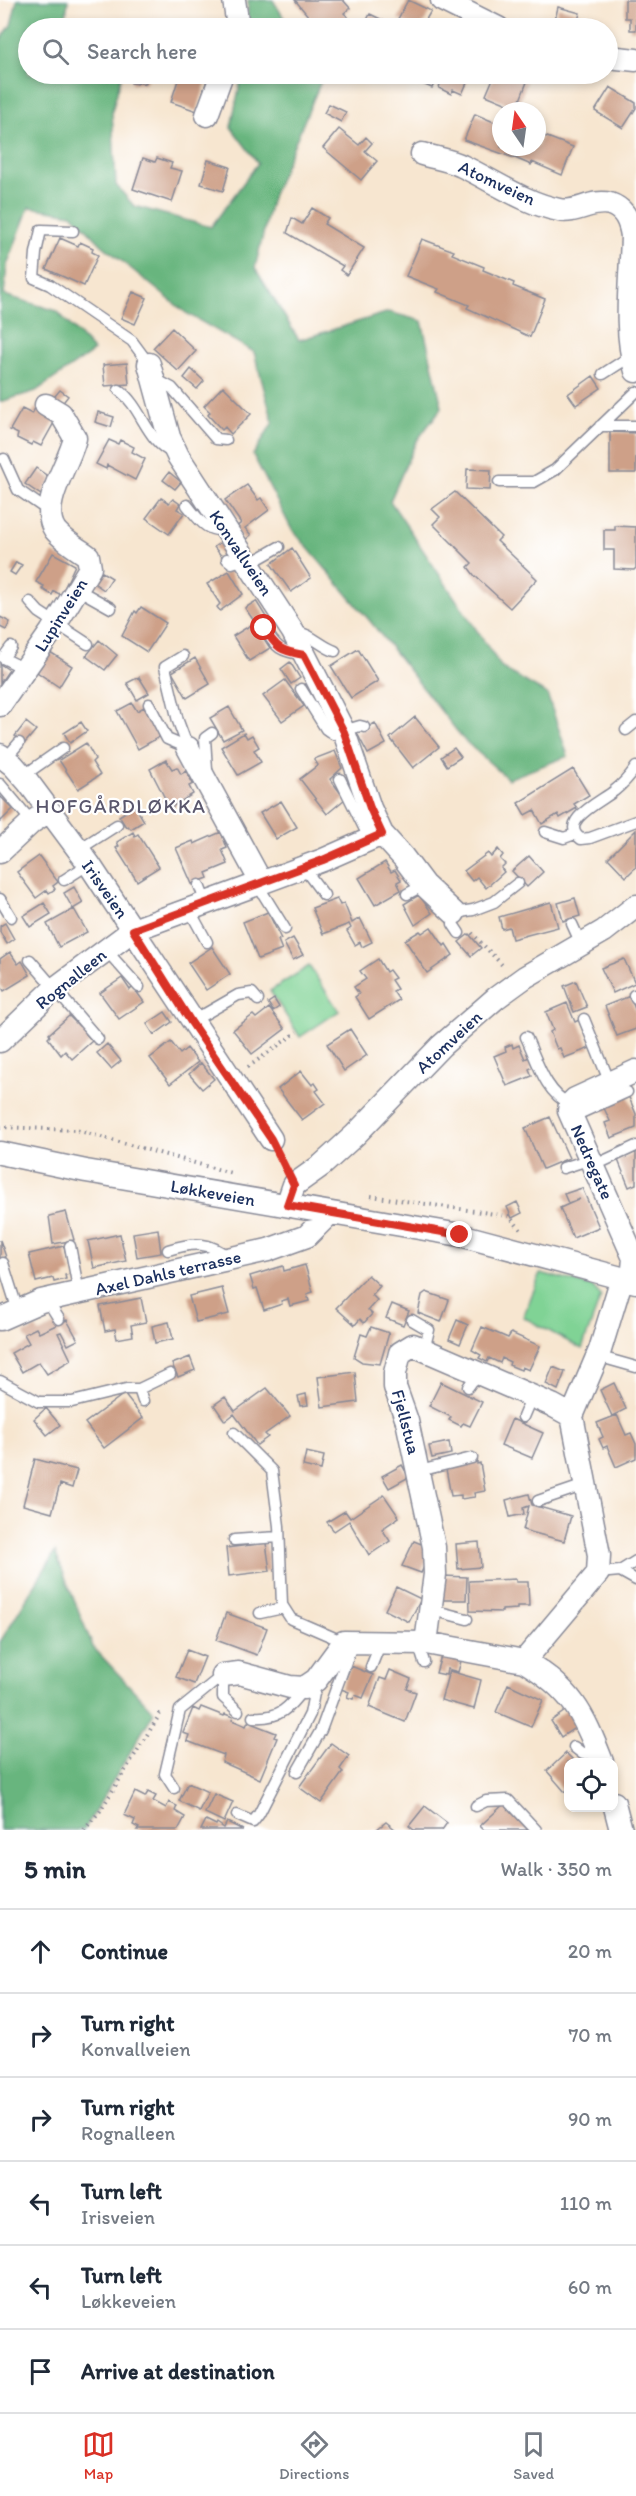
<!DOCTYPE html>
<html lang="en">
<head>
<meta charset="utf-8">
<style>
  :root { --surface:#fff; --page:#f2f2f3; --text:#1f2937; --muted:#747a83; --line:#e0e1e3; --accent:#d93025 }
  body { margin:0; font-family:Itim,sans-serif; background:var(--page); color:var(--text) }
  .controls { position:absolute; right:18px; bottom:18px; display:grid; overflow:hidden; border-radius:12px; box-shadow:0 3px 9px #0003 }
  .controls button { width:54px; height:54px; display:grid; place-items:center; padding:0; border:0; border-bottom:2px solid var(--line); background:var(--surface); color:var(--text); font:30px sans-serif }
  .compass { position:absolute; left:492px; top:102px; width:54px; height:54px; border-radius:50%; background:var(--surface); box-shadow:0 3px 9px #0003; rotate:347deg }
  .stop { position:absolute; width:18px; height:18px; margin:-14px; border:4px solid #d93025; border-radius:50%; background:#fff }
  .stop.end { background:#d93025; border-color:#fff; box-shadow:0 2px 6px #0008 }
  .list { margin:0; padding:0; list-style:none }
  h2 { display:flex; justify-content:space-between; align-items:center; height:78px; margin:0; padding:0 24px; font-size:26px }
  h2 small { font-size:20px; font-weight:400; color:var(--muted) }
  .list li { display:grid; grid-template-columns:39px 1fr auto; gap:18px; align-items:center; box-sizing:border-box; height:84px; padding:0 24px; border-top:2px solid var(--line) }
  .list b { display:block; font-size:22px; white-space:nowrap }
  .list p { margin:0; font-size:20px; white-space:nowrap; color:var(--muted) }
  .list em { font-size:20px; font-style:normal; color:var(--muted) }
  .icon { flex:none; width:33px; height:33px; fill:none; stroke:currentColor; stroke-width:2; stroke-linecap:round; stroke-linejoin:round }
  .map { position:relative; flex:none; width:636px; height:1830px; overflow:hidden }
  .search { position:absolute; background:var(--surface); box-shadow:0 3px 9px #0003; left:18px; right:18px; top:18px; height:66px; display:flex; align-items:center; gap:15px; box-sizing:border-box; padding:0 21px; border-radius:33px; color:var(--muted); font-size:22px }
  .sheet { height:582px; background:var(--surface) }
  nav { display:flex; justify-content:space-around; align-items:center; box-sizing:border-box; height:84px; border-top:2px solid var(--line); background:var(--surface); font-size:16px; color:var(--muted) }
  nav a { display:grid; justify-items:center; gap:3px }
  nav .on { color:var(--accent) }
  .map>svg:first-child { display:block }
</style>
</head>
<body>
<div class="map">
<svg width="636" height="1830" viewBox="0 0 636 1830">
  <rect width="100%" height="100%" fill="#fff"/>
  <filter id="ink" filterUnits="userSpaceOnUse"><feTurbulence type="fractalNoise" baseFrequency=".0167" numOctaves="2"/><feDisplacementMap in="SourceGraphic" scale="12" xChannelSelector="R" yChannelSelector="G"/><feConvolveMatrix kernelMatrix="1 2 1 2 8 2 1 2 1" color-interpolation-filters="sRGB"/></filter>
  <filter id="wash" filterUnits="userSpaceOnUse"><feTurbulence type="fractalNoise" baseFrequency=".008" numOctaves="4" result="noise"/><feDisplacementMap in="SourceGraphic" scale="24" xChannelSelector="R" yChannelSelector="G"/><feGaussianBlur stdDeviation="1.35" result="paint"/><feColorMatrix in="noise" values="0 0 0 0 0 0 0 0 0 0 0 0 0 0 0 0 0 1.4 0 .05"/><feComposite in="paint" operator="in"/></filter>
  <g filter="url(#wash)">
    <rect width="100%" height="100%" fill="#f7e6d0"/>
    <path fill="#80d395" stroke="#4e817a" stroke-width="1.5" d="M309,966L339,1011L300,1037L270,991Z
      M541,1273L593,1287L601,1296L582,1349L523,1317Z"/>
    <path fill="#68b57e" stroke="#42726e" stroke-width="1.5" d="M17,0H68L66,17L109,28H28V74H122L112,111L116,185L134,206L211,227L258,163L231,127L242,74H316L321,81L272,197L255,268L299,340L389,312L422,321L442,407L416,442L390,501L502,668L547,694L568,756L508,779L464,740L370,621L291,528L253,455L273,422L254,352L186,313L102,245L72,214L29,207L7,265L4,295L57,311L94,351L36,391L0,402V41L11,25Z
      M248,0H273L290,28H247Z
      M55,1552L93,1647L154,1712L84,1830H0V1642Z"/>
    <g id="blocks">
      <path fill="#cea088" d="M295,0H343L350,8L344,13L348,17L334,28H324L316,19L313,22Z
        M408,0L431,11L421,28H416L398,19Z
        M625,0H636V30H630V18H625Z
        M558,7L580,13L576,28H553Z
        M370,14L399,28H363Z
        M129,74H150L145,84L138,82L137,84L131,83L133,77L128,76Z
        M180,74H189L207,80L197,111L171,102Z
        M419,74H471L462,94L453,90L451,94L439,88L440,84L435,82L432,88L415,81Z
        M495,74H506L527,82L517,108L486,95Z
        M610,87L636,103V108L623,128L595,111Z
        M329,104L346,112L341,122L324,113Z
        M475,114L501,125V147H518L514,158L464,140Z
        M339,129L359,145L366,137L372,143L365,151L377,161L361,180L323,148Z
        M542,135L573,147L562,175L532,162L531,165L515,158L519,147H537Z
        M143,158L155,162L157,158L172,163L170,168L182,171L172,202L133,189Z
        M208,160L230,167L223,191L201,184Z
        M312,208L328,218L324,224L364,248L347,275L340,270L343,266L287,233L292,218L302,224Z
        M60,238L78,246L80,242L93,248L92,252L98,255L84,286L46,269Z
        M422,239L454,251L452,254L484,267L483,270L514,283L513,286L545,299L530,337L467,308L469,305L437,292L439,289L406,276Z
        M133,292L147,298L135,324L121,318Z
        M172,328L196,351L178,371L153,348Z
        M127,363L129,384L105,386L103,365Z
        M191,369L204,381L197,389L184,378Z
        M593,376L601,388L576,405L568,394Z
        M223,386L251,414L231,434L225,427L222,430L208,415L210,412L204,406Z
        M60,390L68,396L58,409L50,402Z
        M35,408L56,419L41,446L33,442L31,445L17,438L18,434L10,430L22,409L32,414Z
        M98,412L114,417L111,427L95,422Z
        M610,432L636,433V473H610Z
        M109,440L118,444L120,440L134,447L132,452L145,459L135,480L107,465L106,469L96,464Z
        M36,468L52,479L41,495L25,484Z
        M467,469L491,470L490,490L466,489Z
        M169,472L181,482L175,489L163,480Z
        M247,485L258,500L261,498L269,510L245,528L251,535L244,541L234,529L241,523L225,500Z
        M455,492L501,537L497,541L537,579L510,608L474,575L468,567L472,563L433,524L440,517L432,509Z
        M161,498L169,503L173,499L180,504L177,509L184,513L169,534L146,518Z
        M615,526L636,527V568L634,570L614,569V550H604V530H615Z
        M221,542L230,554L223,558L214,547Z
        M292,548L311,578L291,592L271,564Z
        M53,553L75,565L61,595L54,591L52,595L42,589L44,586L36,582Z
        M16,562L22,565L15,575L10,572Z
        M229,571L243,594L220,611L217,607L220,604L207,584Z
        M102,572L112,578L104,590L94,583Z
        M256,601L266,617L256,624L245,608Z
        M141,607L166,623L147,652L122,636L135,611L137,613Z
        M0,617L10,622L6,630L0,627Z
        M254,623L270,648L249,661L233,636Z
        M99,640L117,655L105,670L86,656Z
        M358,649L378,681L351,698L331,666Z
        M50,652L72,666L59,687L37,672Z
        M195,658L210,684L187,698L172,672Z
        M290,662L300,678L291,684L281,669Z
        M0,664L9,670L0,683Z
        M139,677L149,693L137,700L127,683Z
        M285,680L304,706L282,721L263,696Z
        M132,703L137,711L144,707L161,736L138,749L117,711Z
        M229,707L242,730L223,740L210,718Z
        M415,717L439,747L413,768L390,738Z
        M26,722L36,730L25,743L15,736Z
        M81,722L87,731L70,743L64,733Z
        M375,723L386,744L368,754L357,733Z
        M244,733L247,738L252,735L259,747L254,750L261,762L238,775L221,747Z
        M86,743L95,759L92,762L100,775L78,789L59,760Z
        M454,748L461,757L447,766L441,757Z
        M335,751L342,768L330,779L345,799L327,814L300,779L318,765L314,759Z
        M166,760L172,769L177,767L181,774L186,771L193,784L189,786L193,794L170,808L150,769Z
        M573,769L589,795L574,804L577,808L560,818L558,814L542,824L534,810L525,815L518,803Z
        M0,796L13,809L0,822Z
        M281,801L297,827L276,839L260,813Z
        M135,806L144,821L131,829L128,826L126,827L119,816Z
        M636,830V867L626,877L608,858Z
        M133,832L135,836L138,834L159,867L137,881L116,848L119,846L117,842Z
        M221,832L227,848L222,850L228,864L206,873L208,878L192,884L176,848L193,841L194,844Z
        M498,849L503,855L500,859L505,864L501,868L504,872L486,888L477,877L472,881L464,871L488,853L491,857Z
        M39,856L58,882L53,886L55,889L49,893L47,890L36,898L17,872Z
        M529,856L543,872L527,887L512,871Z
        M385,862L391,872L395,870L401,880L397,882L401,890L375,905L359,878Z
        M74,887L83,903L73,909L64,893Z
        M419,895L432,913L415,925L404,904Z
        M575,898L580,916L563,921L558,903Z
        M337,899L340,905L344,903L352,923L360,918L372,942L362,947L360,942L355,945L347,931L351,928L349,924L323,934L312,908Z
        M551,902L558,927L512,939L509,927L502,929L499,917Z
        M44,903L51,914L30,927L23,916Z
        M74,909L87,932L59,947L47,924Z
        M268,912L281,939L278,940L282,950L258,959L243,922Z
        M5,923L14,939L7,944L0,932V926Z
        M431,927L444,946L446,944L453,955L427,973L405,940L420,931L422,933Z
        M469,934L481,948L471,956L459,942Z
        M293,938L303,955L293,960L284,943Z
        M212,947L230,974L206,990L188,963Z
        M10,952L18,964L22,961L30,975L4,991L0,984V959Z
        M378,959L386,972L389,970L395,978L391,980L397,989L393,991L399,1000L369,1019L355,997L359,994L354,987L366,979L360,971Z
        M624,959L635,983L613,993L601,968Z
        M122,978L130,990L133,987L144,1002L119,1019L100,993Z
        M576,981L587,1007L574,1012L564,986Z
        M630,996L636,1012V1029L617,1036L605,1006Z
        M274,999L279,1007L273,1011L268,1003Z
        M567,1003L575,1022L579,1020L590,1048L564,1058L560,1048L557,1049L550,1032L553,1030L546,1012Z
        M269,1008L285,1029L252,1054L233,1030L253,1015L256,1018Z
        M165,1012L172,1022L154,1035L147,1024Z
        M69,1016L79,1026L82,1023L89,1031L86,1034L92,1041L72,1059L65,1051L61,1055L48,1038L50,1036L49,1034Z
        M350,1029L367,1055L344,1071L327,1044Z
        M171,1042L180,1054L187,1048L198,1062L170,1084L150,1058Z
        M107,1044L121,1061L111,1069L97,1053Z
        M512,1044L513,1048L519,1045L525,1059L529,1057L533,1067L529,1069L532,1076L507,1086L494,1056L506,1051L505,1047Z
        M201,1063L214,1079L202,1089L189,1074Z
        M301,1071L312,1085L315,1083L319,1089L316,1091L325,1103L302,1120L278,1089Z
        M628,1095L636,1114V1128L611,1138L605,1123L610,1121L603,1106Z
        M550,1117L569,1158L543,1169L525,1128Z
        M636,1152V1184L629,1187L618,1160Z
        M582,1188L599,1227L573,1238L560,1208L580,1199L568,1203L564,1194Z
        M517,1202L522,1213L512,1218L507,1207Z
        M66,1212L74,1240L53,1244L49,1216Z
        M158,1229L161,1253L137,1257L133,1233Z
        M120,1234L126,1261L94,1268L88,1241Z
        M0,1240L6,1257L0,1259Z
        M64,1246L71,1274L65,1275L66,1279L54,1282L53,1278L36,1282L29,1254Z
        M305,1265L313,1292L307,1294L309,1301L290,1306L288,1299L281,1301L282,1304L264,1310L257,1288L254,1289L250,1276L283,1266L284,1271Z
        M368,1275L380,1286L372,1295L377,1300L368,1310L372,1314L364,1323L360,1319L355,1325L336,1308Z
        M222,1288L229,1314L196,1322L189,1296Z
        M426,1292L449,1300L441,1322L418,1313L422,1295Z
        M141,1298L146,1322L131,1325L133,1336L117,1339L115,1329L105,1331L100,1306Z
        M392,1304L409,1311L403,1325L386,1318Z
        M67,1320L78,1340L68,1345L61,1332L58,1333L71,1360L47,1374L39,1362L22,1372L11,1353L29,1343L24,1334L36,1328L39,1333Z
        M457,1320L468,1325L460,1344L449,1339Z
        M169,1322L173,1339L155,1343L152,1326Z
        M371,1327L389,1333L380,1364L362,1362L354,1357L361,1334L367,1336Z
        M482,1327L508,1338L511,1333L540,1346L529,1370L522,1367L521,1370L509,1365L510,1362L502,1358L500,1363L489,1358L487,1362L479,1358L481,1355L472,1350Z
        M190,1357L195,1370L178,1377L172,1364Z
        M553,1367L565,1372L558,1390L546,1384Z
        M355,1372L358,1402L322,1407L318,1377Z
        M441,1382L482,1402L470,1426L463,1423L461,1426L449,1420L451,1417L429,1406Z
        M614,1383L626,1409L612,1416L600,1390Z
        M267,1388L290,1416L265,1434L268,1437L257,1445L234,1414L225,1421L214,1405L225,1397L235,1411Z
        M124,1394L143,1418L104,1448L85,1423Z
        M306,1394L308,1405L300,1406L298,1396Z
        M46,1408L60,1425L47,1435L34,1419Z
        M617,1415L626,1435L631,1433L636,1444V1458L616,1467L607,1446L603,1448L599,1439L603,1437L597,1423Z
        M512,1419L543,1433L532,1458L501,1445Z
        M449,1442L451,1454L432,1458L429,1446Z
        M306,1452L324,1456L321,1470L303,1466Z
        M35,1459L77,1470L72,1488L60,1484L52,1513L23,1505Z
        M477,1461V1464L480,1463L485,1491L474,1493L475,1497L461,1499V1495L451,1496L446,1469Z
        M402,1465L409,1477L389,1488L382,1476Z
        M529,1494L532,1505L571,1516L564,1541L523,1530L529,1506L523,1508L524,1514L510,1517L506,1500Z
        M384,1495L399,1517L382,1529L390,1541L369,1555L349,1521L334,1531L327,1522L345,1511L350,1518Z
        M414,1541L424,1545L427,1560L421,1573L402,1566Z
        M479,1542L481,1567L458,1569L456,1544Z
        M266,1543L270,1571L229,1576L226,1548Z
        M443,1576L467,1577L466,1600H442Z
        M516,1579V1582H528L529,1606H517V1609L502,1610V1612L470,1611L469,1581Z
        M396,1587L421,1599L409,1622L385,1610Z
        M226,1613L267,1628L257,1655L216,1640Z
        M187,1650L205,1657L194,1684L176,1677Z
        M441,1656L461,1661L458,1672L447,1669L446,1675L436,1673Z
        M351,1666L373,1675L363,1698L355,1695L353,1699L347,1697L349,1692L341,1689Z
        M390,1670L411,1679L407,1689L416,1692L405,1722L369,1707L380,1678L386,1680Z
        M449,1671L481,1680L474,1709L441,1700Z
        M508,1684L543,1700L531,1727L496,1712Z
        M201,1707L224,1716L225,1714L233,1717L232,1720L246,1726L248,1722L276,1733L274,1737L277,1738L260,1779L222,1762L224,1755L187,1741L189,1735L183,1733L193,1708L199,1711Z
        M568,1709L578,1726L561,1737L551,1721Z
        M331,1743L349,1756L340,1769L343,1772L321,1803L299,1787Z
        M566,1753L575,1762H568V1789L565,1792L547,1771Z
        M188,1783L208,1792L199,1811L179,1801Z
        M135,1792L145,1797L148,1792L156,1796L153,1801L166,1808L169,1802L177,1806L175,1811L185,1817L178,1830H137L139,1828L133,1825L135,1820L124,1815Z
        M214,1794L233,1802L224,1822L205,1813Z
        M504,1804L528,1830H484L480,1826Z
        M425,1806L447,1823L442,1830H414L409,1826Z
        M206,1820L216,1825L217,1823L224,1828L227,1822L243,1830H201Z
        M386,1822L396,1830H376Z"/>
    </g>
  </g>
  <g filter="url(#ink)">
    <use href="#blocks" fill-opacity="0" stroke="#898a97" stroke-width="1.5"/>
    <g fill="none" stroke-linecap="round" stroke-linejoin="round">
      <g stroke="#898a97" stroke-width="13">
        <path id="service" d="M73,231L41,230L36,253L34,278L50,285L132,341L149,364
          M603,374L631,356
          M155,379L172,388L216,439L226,440
          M119,390C143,408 146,442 175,454
          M600,426H636
          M4,459L18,490L50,512
          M499,482H534L555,470L636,392
          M187,505C198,518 207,534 225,529
          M227,559L232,563L245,559
          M249,564L279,547
          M77,589L111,608
          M30,602L39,612L88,644
          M264,628C277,649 280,651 304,655
          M296,632C310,633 322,647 335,651
          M11,647L3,658L25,669
          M183,656L165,667L178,721L188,748
          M301,689L326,729L333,734L360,726L364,727
          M149,704L167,739L188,748
          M626,730L636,722
          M6,758L19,743
          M636,767C630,776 623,784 614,791C602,801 557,821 581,839L590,838L636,821
          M207,770L205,738L212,733
          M23,776L63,748
          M340,779L370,840
          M0,784L32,822
          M545,832L564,838L575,834
          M78,850L117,825
          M303,867L324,895
          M64,880L89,864
          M257,884L285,929
          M199,885L206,903
          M407,894L424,885
          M0,899L11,917
          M189,909L207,942
          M572,924L582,946
          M459,933L453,924L454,913L473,910L494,902L518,883
          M106,950L139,987
          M30,960L98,1039
          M634,995L636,999
          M584,1019L610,1083
          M191,1022L238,995L252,993L258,1000
          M526,1037C537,1060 545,1093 570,1104
          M572,1117L627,1092
          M593,1166L636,1146
          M563,1168L591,1159
          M70,1246L79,1293
          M168,1250C194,1242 209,1241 231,1259
          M3,1263L18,1311
          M47,1300L59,1319
          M412,1320L429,1330L424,1350
          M597,1356L636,1367
          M0,1381L39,1402H72L126,1389H139L170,1374
          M468,1387L478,1373
          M139,1389L143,1401
          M523,1417L532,1396
          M234,1433L272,1471L279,1526L282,1605L291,1619L344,1642
          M419,1471L472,1458
          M538,1501L585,1485
          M234,1540L279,1537
          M620,1571L636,1580
          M598,1573L620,1571L636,1561
          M432,1610L467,1619
          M260,1613L283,1608
          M418,1643L424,1662
          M371,1667L381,1642
          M223,1675V1697L238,1711
          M253,1717C280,1719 289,1708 304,1688
          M574,1747L583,1754L598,1753
          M297,1772L321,1730L352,1645
          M174,1788L165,1774L180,1710L223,1675
          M476,1806L486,1801L508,1800L536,1830
          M237,1815L253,1822L259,1814L310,1714L316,1683"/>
      </g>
      <g stroke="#898a97" stroke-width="25">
        <path id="minor" d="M234,0L237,20L235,28
          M442,0L498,28
          M608,57L636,60
          M207,115L222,74
          M422,154C435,158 450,160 462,166C494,181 524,203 559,210C576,214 592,199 610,204C625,209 630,222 632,236C631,278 623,331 636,371
          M149,364L169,437L178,456L293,632L344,732L370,808L382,834L403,857L424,885L454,913
          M0,705L51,632L90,568L88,556C78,549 63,540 55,530C38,505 70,463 75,438L61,414L46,405
          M188,748L261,882
          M0,755L13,765L28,782L89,864L271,1139
          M0,852L32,822L49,811
          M0,1041L54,989L133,930L323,860L382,834
          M0,1153L86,1171L460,1235L636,1282
          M287,1205L294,1185L322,1165L355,1135L441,1046L496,998L525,977L604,931L636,906
          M632,1281L634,1258L569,1111L570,1104L575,1099L636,1071
          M0,1319L41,1301L268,1250L307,1236L329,1214
          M524,1661L426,1643L435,1574L434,1547L407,1421L395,1387V1373L400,1353L413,1345L552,1405L572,1416
          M223,1675L239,1673L290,1687L304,1688L316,1680L344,1642L426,1643
          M602,1762C583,1712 571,1689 524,1661L598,1573L599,1555L572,1416L600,1350L622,1278
          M614,1803L621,1830"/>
      </g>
      <path stroke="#898a97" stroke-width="4" stroke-dasharray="1.5 4.5" stroke-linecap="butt" d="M472,933L504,967
        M248,1067L297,1032
        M0,1127L76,1130L231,1173
        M371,1196L509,1216L521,1230
        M84,1830L100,1811L160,1714L165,1713"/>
      <use href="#service" stroke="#fff" stroke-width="10"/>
      <use href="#minor" stroke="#fff" stroke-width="22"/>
    </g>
  </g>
  <g fill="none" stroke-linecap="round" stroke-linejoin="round" filter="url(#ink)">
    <path stroke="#d93025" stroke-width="8" d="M264,628C277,649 281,651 304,655L344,732L370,808L382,834L323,860L133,930L191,1022L271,1139L294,1185L287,1205L460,1235"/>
  </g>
  <g text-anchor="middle" stroke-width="4.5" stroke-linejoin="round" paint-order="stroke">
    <g font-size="18" fill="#1b2f5e" stroke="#fff">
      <text transform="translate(497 183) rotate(25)" y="6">Atomveien</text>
      <text transform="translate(241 553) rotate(56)" y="6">Konvallveien</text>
      <text transform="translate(61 615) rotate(-58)" y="6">Lupinveien</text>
      <text transform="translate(105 889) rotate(55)" y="6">Irisveien</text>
      <text transform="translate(71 979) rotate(-39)" y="6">Rognalleen</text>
      <text transform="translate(449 1042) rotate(-43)" y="6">Atomveien</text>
      <text transform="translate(592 1162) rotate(66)" y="6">Nedregate</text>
      <text transform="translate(213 1193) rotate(10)" y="6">Løkkeveien</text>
      <text transform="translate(168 1273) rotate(-13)" y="6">Axel Dahls terrasse</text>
      <text transform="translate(406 1422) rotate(75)" y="6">Fjellstua</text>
    </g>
    <g font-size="20" letter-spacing="1.5" fill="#5a576d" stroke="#fff">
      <text x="121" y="813">HOFGÅRDLØKKA</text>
    </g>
  </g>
</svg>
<div class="controls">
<button><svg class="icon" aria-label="locate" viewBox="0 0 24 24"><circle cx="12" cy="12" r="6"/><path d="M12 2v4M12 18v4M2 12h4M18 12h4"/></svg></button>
</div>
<svg class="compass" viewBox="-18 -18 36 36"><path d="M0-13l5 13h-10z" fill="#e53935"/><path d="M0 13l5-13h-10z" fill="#747a83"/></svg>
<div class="stop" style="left:264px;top:628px"></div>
<div class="stop end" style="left:460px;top:1235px"></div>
<div class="search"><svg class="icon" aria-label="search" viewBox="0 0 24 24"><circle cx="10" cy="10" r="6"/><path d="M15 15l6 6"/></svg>Search here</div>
</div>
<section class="sheet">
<h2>5 min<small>Walk · 350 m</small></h2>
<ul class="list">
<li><svg class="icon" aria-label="ahead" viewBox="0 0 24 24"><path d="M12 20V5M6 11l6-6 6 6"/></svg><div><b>Continue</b></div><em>20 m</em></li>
<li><svg class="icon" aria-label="right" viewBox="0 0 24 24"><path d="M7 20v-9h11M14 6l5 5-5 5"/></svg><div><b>Turn right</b><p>Konvallveien</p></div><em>70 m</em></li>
<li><svg class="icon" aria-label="right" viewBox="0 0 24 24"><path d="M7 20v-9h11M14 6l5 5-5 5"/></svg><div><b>Turn right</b><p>Rognalleen</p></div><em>90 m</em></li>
<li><svg class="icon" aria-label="left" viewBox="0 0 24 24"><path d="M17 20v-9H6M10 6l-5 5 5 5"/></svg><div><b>Turn left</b><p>Irisveien</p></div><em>110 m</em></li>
<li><svg class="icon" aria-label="left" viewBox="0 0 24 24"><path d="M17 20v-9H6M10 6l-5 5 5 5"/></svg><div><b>Turn left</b><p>Løkkeveien</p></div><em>60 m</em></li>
<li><svg class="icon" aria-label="arrive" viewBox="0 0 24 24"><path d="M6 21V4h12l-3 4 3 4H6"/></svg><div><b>Arrive at destination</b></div></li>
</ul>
</section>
<nav>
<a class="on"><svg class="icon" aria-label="map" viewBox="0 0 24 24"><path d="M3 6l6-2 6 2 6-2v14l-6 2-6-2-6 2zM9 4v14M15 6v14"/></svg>Map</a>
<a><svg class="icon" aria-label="directions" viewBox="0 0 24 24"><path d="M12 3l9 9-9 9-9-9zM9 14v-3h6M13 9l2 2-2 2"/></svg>Directions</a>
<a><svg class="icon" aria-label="saved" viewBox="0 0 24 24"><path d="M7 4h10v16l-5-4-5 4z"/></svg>Saved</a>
</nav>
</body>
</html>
